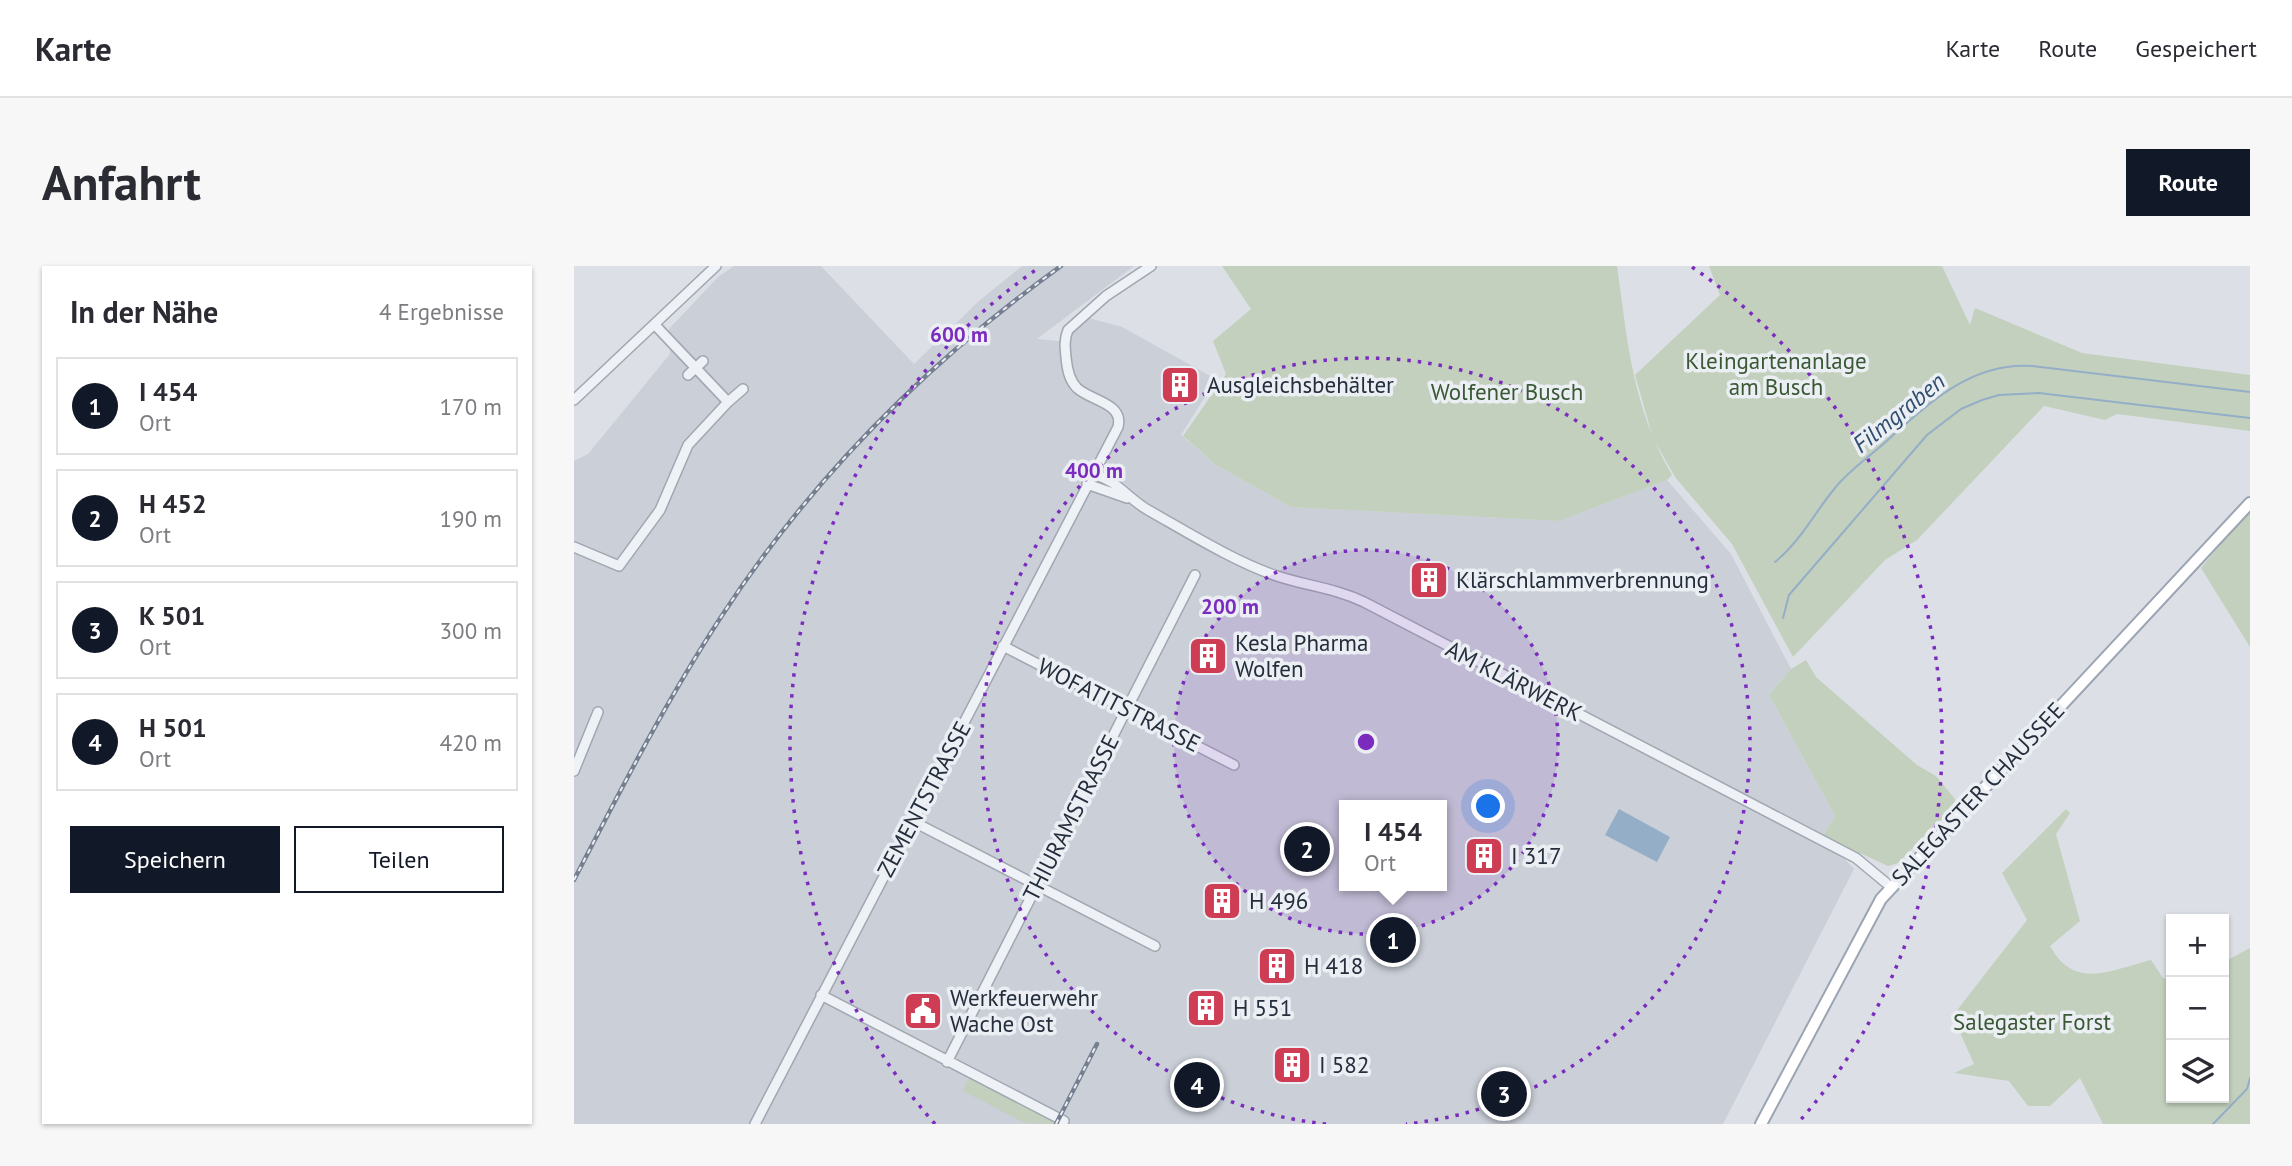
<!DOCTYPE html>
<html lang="de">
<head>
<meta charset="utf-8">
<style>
  :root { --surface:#fff; --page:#f7f7f7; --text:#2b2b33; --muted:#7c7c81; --line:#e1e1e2; --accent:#111827 }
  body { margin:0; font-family:"PT Sans",sans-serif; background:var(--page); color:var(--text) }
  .controls { position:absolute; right:21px; bottom:21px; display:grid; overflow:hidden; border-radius:0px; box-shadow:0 2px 5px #0004 }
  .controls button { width:63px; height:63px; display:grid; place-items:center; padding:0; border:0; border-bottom:2px solid var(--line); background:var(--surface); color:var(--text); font:35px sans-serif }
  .you { position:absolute; left:915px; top:541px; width:24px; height:24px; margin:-18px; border:5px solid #fff; border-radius:50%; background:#1a73e8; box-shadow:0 0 0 10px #1a73e833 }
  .badge { display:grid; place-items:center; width:46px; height:46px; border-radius:50%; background:var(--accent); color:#fff; font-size:23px; font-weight:700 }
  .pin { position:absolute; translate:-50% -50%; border:4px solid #fff; box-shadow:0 2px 7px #0006 }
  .popup { position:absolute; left:765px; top:534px; width:108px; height:91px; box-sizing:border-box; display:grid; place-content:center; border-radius:0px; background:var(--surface); filter:drop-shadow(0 2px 5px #0005); font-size:23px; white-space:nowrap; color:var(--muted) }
  .popup b { font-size:26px; color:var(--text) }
  .popup::after { content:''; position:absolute; left:50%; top:100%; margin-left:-14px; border:14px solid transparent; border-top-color:var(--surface) }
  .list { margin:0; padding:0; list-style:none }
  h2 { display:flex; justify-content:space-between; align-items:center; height:91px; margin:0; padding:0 28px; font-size:30px }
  h2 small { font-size:23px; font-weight:400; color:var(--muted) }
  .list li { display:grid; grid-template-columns:46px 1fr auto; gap:21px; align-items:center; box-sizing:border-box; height:98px; margin:0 14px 14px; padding:0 14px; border:2px solid var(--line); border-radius:0px }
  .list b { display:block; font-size:26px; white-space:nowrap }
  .list p { margin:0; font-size:23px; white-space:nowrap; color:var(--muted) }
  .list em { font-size:23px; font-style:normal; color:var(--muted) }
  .actions { display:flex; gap:14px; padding:21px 28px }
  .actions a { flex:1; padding:16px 0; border:2px solid var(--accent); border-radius:0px; text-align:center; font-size:24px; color:var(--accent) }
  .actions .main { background:var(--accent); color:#fff }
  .icon { flex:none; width:38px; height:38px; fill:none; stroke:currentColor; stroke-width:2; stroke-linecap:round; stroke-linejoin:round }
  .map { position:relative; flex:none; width:1676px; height:858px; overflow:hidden; border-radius:0px }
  header { display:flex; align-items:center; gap:42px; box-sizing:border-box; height:98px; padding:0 35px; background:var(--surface); border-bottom:2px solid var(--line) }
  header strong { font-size:33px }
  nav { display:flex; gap:38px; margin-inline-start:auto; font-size:24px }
  .intro { display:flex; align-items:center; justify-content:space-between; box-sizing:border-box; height:168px; padding:0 42px }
  h1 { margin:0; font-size:49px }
  .button { padding:18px 32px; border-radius:0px; background:var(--accent); color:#fff; font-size:24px; font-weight:700 }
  main { display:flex; gap:42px; padding:0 42px }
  aside { flex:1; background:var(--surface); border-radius:0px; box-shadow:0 2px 5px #0004 }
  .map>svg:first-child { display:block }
</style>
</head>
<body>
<header>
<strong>Karte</strong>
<nav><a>Karte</a><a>Route</a><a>Gespeichert</a></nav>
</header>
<div class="intro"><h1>Anfahrt</h1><a class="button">Route</a></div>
<main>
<aside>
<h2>In der Nähe<small>4 Ergebnisse</small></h2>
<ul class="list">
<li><span class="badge">1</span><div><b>I 454</b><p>Ort</p></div><em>170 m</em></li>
<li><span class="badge">2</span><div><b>H 452</b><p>Ort</p></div><em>190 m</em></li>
<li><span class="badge">3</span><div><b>K 501</b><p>Ort</p></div><em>300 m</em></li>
<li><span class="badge">4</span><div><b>H 501</b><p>Ort</p></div><em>420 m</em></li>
</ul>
<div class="actions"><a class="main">Speichern</a><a>Teilen</a></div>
</aside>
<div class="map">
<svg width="1676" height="858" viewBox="0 0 1676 858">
  <rect width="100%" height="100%" fill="#dce0e6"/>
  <path fill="#cacfd8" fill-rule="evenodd" d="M160,0H247L340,98L406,34L448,0H560L463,73L485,75L488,65L504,49L548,61L642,113L607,169L642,199L717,241L985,255L1093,214L1157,288L1217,403L1195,429L1261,550L1249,570L1280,603L1149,858H0V195L14,188L96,88L95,63L144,11ZM770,539H868V620H770Z"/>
  <path fill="#c2d0bd" d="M648,0H1043C1054,78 1058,140 1098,209L1093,214L985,255L717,241L642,199L609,170L652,108L639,75L677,43Z
    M1135,0H1368L1396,59L1401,42L1508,87L1676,109V165L1543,148L1531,154L1470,140L1343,274L1311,294L1219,391L1158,278L1101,211L1079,172L1061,109L1146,29Z
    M1676,243V381L1627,302Z
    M1232,394L1242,411L1343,499L1362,510L1381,533L1380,541L1324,597L1314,600L1249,570L1261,550L1195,429L1217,403Z
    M1492,543L1496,547L1482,568L1506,655L1476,680C1501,725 1536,704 1577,694L1589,712L1597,713V832H1650V696L1676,682V858H1529L1506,812L1476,840H1454L1435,815L1380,807L1400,798L1384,762V743L1453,654L1428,607Z
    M394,813H398L484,858L451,857L389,825Z"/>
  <path fill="#95aec7" d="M1045,543L1096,571L1083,596L1031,569Z"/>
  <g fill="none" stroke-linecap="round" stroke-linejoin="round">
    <path stroke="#95aec7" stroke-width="2" d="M1201,296C1226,276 1241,246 1261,222C1276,203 1298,189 1316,172C1357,135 1399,96 1458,100L1676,126
      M1209,352L1215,329L1353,169L1387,143L1408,134L1425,129L1465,127L1676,152
      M1639,858L1673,823L1676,812"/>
    <g stroke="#a1a7b0" stroke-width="12">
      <path id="minor" d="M114,109L129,95
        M0,134L142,0
        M154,136L169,123
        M521,209C541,213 556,234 574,244C613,266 661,296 703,310C733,320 761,322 790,336L1282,592L1317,621
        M513,218L553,232
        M0,281L45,300L86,244L114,179L154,136L81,59
        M429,380L660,499
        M0,505L24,446
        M338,555L581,680
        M247,729L490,855
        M373,796L621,309
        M181,858L544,161C550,137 517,135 503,122C495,114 493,103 492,91C491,82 490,73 494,64L532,30L577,0"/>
    </g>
    <g stroke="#9ba4b2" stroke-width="14">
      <path id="major" d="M1187,858L1307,633L1676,237"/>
    </g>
    <use href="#minor" stroke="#eef1f5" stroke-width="9"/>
    <use href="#major" stroke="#fff" stroke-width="10"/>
    <g stroke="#757f90" stroke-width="4.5">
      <path id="rail" d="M0,614C46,525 92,435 147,351C237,213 354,96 487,0
        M482,858L523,778"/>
    </g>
    <use href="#rail" stroke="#ebeff4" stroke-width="2" stroke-dasharray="5" stroke-linecap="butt"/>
  </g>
  <circle cx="792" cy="476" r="192" fill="#7b2cbf" fill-opacity=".12"/>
  <g fill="none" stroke="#7b2cbf" stroke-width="3.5" stroke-dasharray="3.5 7">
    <circle cx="792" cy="476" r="192"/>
    <path d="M752 858A384 384 0 1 1 832 858"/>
    <path d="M361 858A576 576 0 0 1 466 1M1118 1A576 576 0 0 1 1223 858"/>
  </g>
  <defs>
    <g id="building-square" transform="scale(2.0125)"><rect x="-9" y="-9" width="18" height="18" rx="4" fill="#cf3d54" stroke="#ebeff4"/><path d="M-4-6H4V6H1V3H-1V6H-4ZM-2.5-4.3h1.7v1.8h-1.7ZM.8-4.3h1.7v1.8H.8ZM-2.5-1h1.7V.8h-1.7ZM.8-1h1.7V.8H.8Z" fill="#fff"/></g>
    <g id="civic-square" transform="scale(2.0125)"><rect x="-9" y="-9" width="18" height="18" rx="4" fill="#cf3d54" stroke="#ebeff4"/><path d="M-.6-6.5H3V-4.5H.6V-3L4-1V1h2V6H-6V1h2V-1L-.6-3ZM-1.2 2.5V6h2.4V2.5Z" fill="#fff"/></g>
  </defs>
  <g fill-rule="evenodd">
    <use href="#building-square" x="606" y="119"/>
    <use href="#building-square" x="855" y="314"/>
    <use href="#building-square" x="634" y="390"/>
    <use href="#building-square" x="910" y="590"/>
    <use href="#building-square" x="648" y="635"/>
    <use href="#building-square" x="703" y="700"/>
    <use href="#building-square" x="632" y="742"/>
    <use href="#civic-square" x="349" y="745"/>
    <use href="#building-square" x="718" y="799"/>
  </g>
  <g text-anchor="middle" stroke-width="7" stroke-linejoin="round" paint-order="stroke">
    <g font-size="23" fill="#3a5833" stroke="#ebeff4">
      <text x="1202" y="103">Kleingartenanlage<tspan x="1202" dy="26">am Busch</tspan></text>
      <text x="933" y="134">Wolfener Busch</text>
      <text x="1458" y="764">Salegaster Forst</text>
    </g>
    <g font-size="23" fill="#252e3c" stroke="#ebeff4" text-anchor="start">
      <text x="633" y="127">Ausgleichsbehälter</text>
      <text x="882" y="322">Klärschlammverbrennung</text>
      <text x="661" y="385">Kesla Pharma<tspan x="661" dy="26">Wolfen</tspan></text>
      <text x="937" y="598">I 317</text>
      <text x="675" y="643">H 496</text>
      <text x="730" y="708">H 418</text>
      <text x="376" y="740">Werkfeuerwehr<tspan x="376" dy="26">Wache Ost</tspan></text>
      <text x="659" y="750">H 551</text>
      <text x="745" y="807">I 582</text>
    </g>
    <g font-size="23" fill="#252e3c" stroke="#ebeff4">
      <text transform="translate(940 415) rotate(27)" y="8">AM KLÄRWERK</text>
      <text transform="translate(545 439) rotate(27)" y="8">WOFATITSTRASSE</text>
      <text transform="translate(1404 528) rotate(-47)" y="8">SALEGASTER CHAUSSEE</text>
      <text transform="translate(350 533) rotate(-62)" y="8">ZEMENTSTRASSE</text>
      <text transform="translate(497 552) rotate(-63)" y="8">THIURAMSTRASSE</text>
    </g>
    <g font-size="24" font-style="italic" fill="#2f4d70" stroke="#ebeff4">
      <text transform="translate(1325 147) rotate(-39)" y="8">Filmgraben</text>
    </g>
  </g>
  <circle cx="792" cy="476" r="10" fill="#7b2cbf" stroke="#ebeff4" stroke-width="3.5"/>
  <g font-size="21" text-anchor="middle" font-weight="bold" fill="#7b2cbf" stroke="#ebeff4" stroke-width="7" stroke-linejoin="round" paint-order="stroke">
    <text x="385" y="76">600 m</text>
    <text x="520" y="212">400 m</text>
    <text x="656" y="348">200 m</text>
  </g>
</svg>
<div class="controls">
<button>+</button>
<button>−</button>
<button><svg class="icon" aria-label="layers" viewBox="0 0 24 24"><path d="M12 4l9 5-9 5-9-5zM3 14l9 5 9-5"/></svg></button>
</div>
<div class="you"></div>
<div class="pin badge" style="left:819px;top:674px">1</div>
<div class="popup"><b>I 454</b>Ort</div>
<div class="pin badge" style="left:733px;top:583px">2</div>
<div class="pin badge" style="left:930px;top:828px">3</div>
<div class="pin badge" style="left:623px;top:819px">4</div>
</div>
</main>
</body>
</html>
